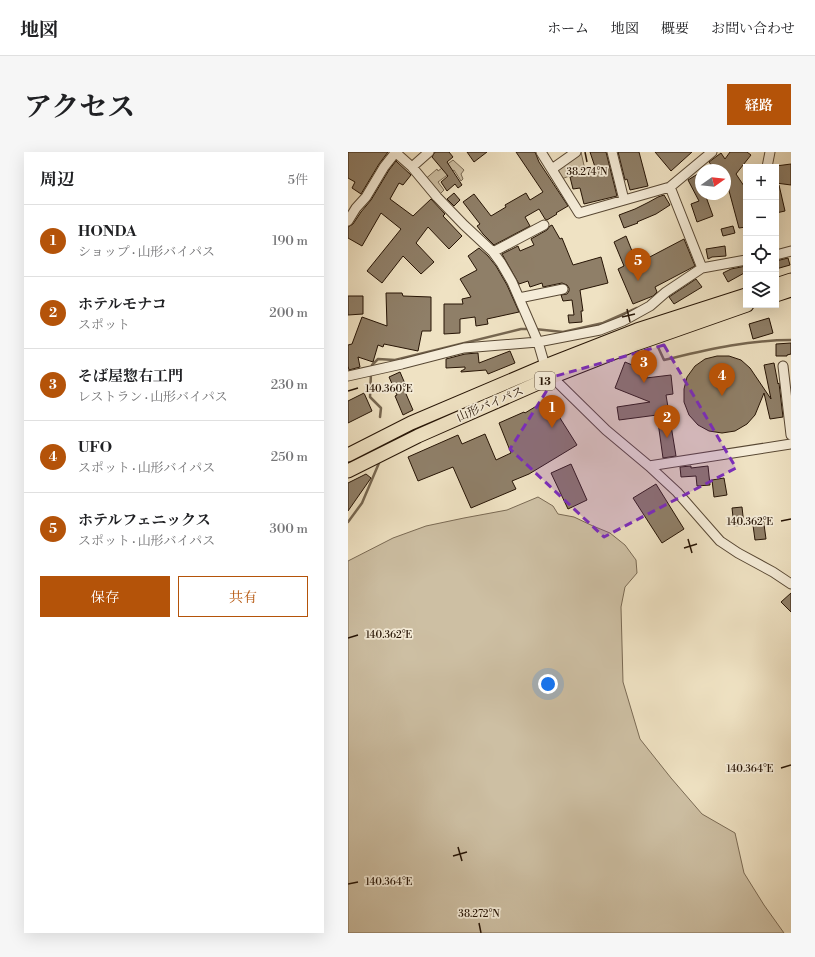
<!DOCTYPE html>
<html lang="ja">
<head>
<meta charset="utf-8">
<style>
  :root { --surface:#fff; --page:#f6f6f6; --text:#202124; --muted:#757577; --line:#e0e0e0; --accent:#b45309 }
  body { margin:0; font-family:"Libre Bodoni","Noto Serif JP",serif; background:var(--page); color:var(--text) }
  .controls { position:absolute; right:12px; top:12px; display:grid; overflow:hidden; border-radius:0px; box-shadow:0 4px 16px #0002 }
  .controls button { width:36px; height:36px; display:grid; place-items:center; padding:0; border:0; border-bottom:1px solid var(--line); background:var(--surface); color:var(--text); font:20px sans-serif }
  .compass { position:absolute; left:347px; top:12px; width:36px; height:36px; border-radius:50%; background:var(--surface); box-shadow:0 4px 16px #0002; rotate:75deg }
  .you { position:absolute; left:200px; top:532px; width:14px; height:14px; margin:-10px; border:3px solid #fff; border-radius:50%; background:#1a73e8; box-shadow:0 0 0 6px #1a73e833 }
  .badge { display:grid; place-items:center; width:26px; height:26px; border-radius:50%; background:var(--accent); color:#fff; font-size:13px; font-weight:700 }
  .pin { position:absolute; translate:-50% -33px; filter:drop-shadow(0 1px 2px #0008) }
  .pin::after { content:''; position:absolute; top:21px; width:14px; height:12px; background:inherit; clip-path:polygon(0 0,100% 0,50% 100%) }
  .list { margin:0; padding:0; list-style:none }
  h2 { display:flex; justify-content:space-between; align-items:center; height:52px; margin:0; padding:0 16px; font-size:17px }
  h2 small { font-size:13px; font-weight:400; color:var(--muted) }
  .list li { display:grid; grid-template-columns:26px 1fr auto; gap:12px; align-items:center; box-sizing:border-box; height:72px; padding:0 16px; border-top:1px solid var(--line) }
  .list b { display:block; font-size:15px; white-space:nowrap }
  .list p { margin:0; font-size:13px; white-space:nowrap; color:var(--muted) }
  .list em { font-size:13px; font-style:normal; color:var(--muted) }
  .actions { display:flex; gap:8px; padding:12px 16px }
  .actions a { flex:1; padding:9px 0; border:1px solid var(--accent); border-radius:0px; text-align:center; font-size:14px; color:var(--accent) }
  .actions .main { background:var(--accent); color:#fff }
  .icon { flex:none; width:22px; height:22px; fill:none; stroke:currentColor; stroke-width:2; stroke-linecap:round; stroke-linejoin:round }
  .map { position:relative; flex:none; width:443px; height:781px; overflow:hidden; border-radius:0px }
  header { display:flex; align-items:center; gap:24px; box-sizing:border-box; height:56px; padding:0 20px; background:var(--surface); border-bottom:1px solid var(--line) }
  header strong { font-size:19px }
  nav { display:flex; gap:22px; margin-inline-start:auto; font-size:14px }
  .intro { display:flex; align-items:center; justify-content:space-between; box-sizing:border-box; height:96px; padding:0 24px }
  h1 { margin:0; font-size:28px }
  .button { padding:10px 18px; border-radius:0px; background:var(--accent); color:#fff; font-size:14px; font-weight:700 }
  main { display:flex; gap:24px; padding:0 24px }
  aside { flex:1; background:var(--surface); border-radius:0px; box-shadow:0 4px 16px #0002 }
  .map>svg:first-child { display:block }
</style>
</head>
<body>
<header>
<strong>地図</strong>
<nav><a>ホーム</a><a>地図</a><a>概要</a><a>お問い合わせ</a></nav>
</header>
<div class="intro"><h1>アクセス</h1><a class="button">経路</a></div>
<main>
<aside>
<h2>周辺<small>5件</small></h2>
<ul class="list">
<li><span class="badge">1</span><div><b>HONDA</b><p>ショップ · 山形バイパス</p></div><em>190 m</em></li>
<li><span class="badge">2</span><div><b>ホテルモナコ</b><p>スポット</p></div><em>200 m</em></li>
<li><span class="badge">3</span><div><b>そば屋惣右工門</b><p>レストラン · 山形バイパス</p></div><em>230 m</em></li>
<li><span class="badge">4</span><div><b>UFO</b><p>スポット · 山形バイパス</p></div><em>250 m</em></li>
<li><span class="badge">5</span><div><b>ホテルフェニックス</b><p>スポット · 山形バイパス</p></div><em>300 m</em></li>
</ul>
<div class="actions"><a class="main">保存</a><a>共有</a></div>
</aside>
<div class="map">
<svg width="443" height="781" viewBox="0 0 443 781">
  <rect width="100%" height="100%" fill="#efe2c3"/>
  <filter id="stains"><feTurbulence type="fractalNoise" baseFrequency=".005" numOctaves="4"/><feColorMatrix values="0 0 0 0 .2 0 0 0 0 .09 0 0 0 0 .02 0 0 0 .5 -.17"/></filter>
  <radialGradient id="worn" r=".72"><stop offset=".6" stop-color="#630" stop-opacity="0"/><stop offset="1" stop-color="#630" stop-opacity=".3"/></radialGradient>
  <path fill="#cdbfa3" stroke="#7a6a54" d="M228,0H233L237,18L211,28L204,17Z
    M105,8L116,18L113,22L115,27L113,29L106,18L90,30L96,38L89,45L75,29L89,17L90,19Z
    M190,345L205,354L210,362L226,365L245,374L262,381L277,393L288,408L289,421L277,435L273,455L275,530L292,587L323,626L354,662L387,681L396,721L416,753L436,781H0V409L45,386L78,374L116,366L159,358Z"/>
  <g fill="none" stroke-linecap="round" stroke-linejoin="round">
    <path stroke="#766650" stroke-width="2.5" d="M187,177L215,180L255,171L289,156
      M310,195L316,208C359,198 399,188 443,188
      M24,216V213L30,207L47,208L173,177H182
      M23,221L22,245L33,256L32,265
      M0,370L14,351L31,311"/>
  </g>
  <path fill="#8f7f68" stroke="#261405" d="M0,0H40L31,12L13,42L4,36L7,30L0,26Z
    M87,0H101L105,5L99,10L114,33L110,36L107,32L99,39L93,30L100,24L84,5Z
    M119,0H139L126,10Z
    M168,0H187L191,10L220,54L208,61L209,62L199,68L197,67L191,57L177,65L182,74L146,93L135,82L129,74L132,72L115,50L126,42L143,64L158,55L157,53L178,41L182,48L195,40Z
    M242,0H258L269,44L236,52L232,36L225,37L222,25L248,18Z
    M270,0H291L300,34L282,38L279,27L277,28Z
    M307,0H344L323,19Z
    M382,0H399L403,3L388,22L396,34L398,33V75L391,76L380,35L377,37V18H367L361,10L373,1L377,7Z
    M48,9L63,23L55,33L51,31L42,47L65,64L83,47L97,62L95,64L114,84L101,97L80,75L68,91L86,110L73,122L55,104L34,131L19,119L53,77L33,61L14,94L0,86V75L5,72L13,60L23,48L41,18Z
    M443,12V33L428,31V14Z
    M353,20V42H357L365,64L349,70L343,52L351,49L340,28Z
    M431,33L437,59L428,61V34Z
    M106,41L112,48L106,54L99,47Z
    M316,43L322,53L308,62L289,70L290,71L276,76L271,63L287,57L301,50L310,45Z
    M204,73L212,87L214,86L225,113L253,105L260,131L232,138L235,159H233L234,170L221,171L220,163H226L224,148L215,149L213,143L219,142L221,139V136L219,133L214,131L195,135L194,131L182,135L180,129L171,132L154,102L170,94L172,99L186,93L183,87L199,78L202,74Z
    M385,74L387,81L375,84L373,77Z
    M278,84L288,109L295,106L296,108L336,87L347,114L307,135L309,140L305,144L285,152L270,117L276,114L266,90Z
    M377,94L378,104L364,105L360,107L358,97Z
    M131,96L140,104L148,114L159,133L171,160L139,167L140,172L128,174L127,165L112,167V181L96,182V152H115L114,147L123,145L112,127L129,118L120,104Z
    M440,106L442,113L428,117V109Z
    M398,114V120L380,130L375,121L383,117Z
    M348,127L354,135L326,152L321,145Z
    M38,141H54L55,144L83,145V179H74L70,199L36,192L35,195L30,193L25,210L10,205L12,215L1,218L0,214V193L4,192L14,165L39,174Z
    M0,144H15V162L0,163Z
    M421,166L425,181L405,187L401,172Z
    M443,191V202L439,203V204H428V192Z
    M162,199L167,211L140,222L138,218L113,220V219L117,217V215L98,216V207L117,202L130,201L131,211Z
    M369,204H381L393,208L402,216L423,247L416,213L426,211L430,232L431,231L435,265L422,267L416,241L407,263L399,272L387,279L374,281L361,279L350,273L341,263L336,250V237L339,225L347,214L357,207Z
    M277,210L301,220L298,226L323,223L325,242L318,243L328,304L315,306L309,263L271,268L269,255L302,250L267,236Z
    M52,220L58,234L55,235L65,258L55,263L47,244L49,243L41,225Z
    M16,241L24,259L0,271V249Z
    M200,247L229,293L181,322L164,329L168,337L123,356L105,315L70,329L60,305L110,283L114,292L137,282L148,308L163,301L151,271L176,260L177,261Z
    M223,312L239,348L220,357L203,321Z
    M343,314V316L360,314L362,333L349,334L348,324L333,325L332,315Z
    M18,322L23,326L0,359V331Z
    M376,326L379,343L366,345L364,328Z
    M308,332L336,377L314,391L285,346Z
    M394,355L396,373L386,374L384,356Z
    M415,365L418,387L407,388L404,366Z
    M443,441V460L433,450Z"/>
  <g fill="none" stroke-linecap="round" stroke-linejoin="round">
    <g stroke="#584834" stroke-width="11">
      <path id="minor" d="M193,0L231,61L322,35
        M264,0L276,48
        M364,0L322,35L354,116L318,140L302,154L275,169L252,178L190,190L197,214L204,225L258,278L301,314L329,340L372,389L390,401L425,420L443,432
        M64,15L81,0
        M419,15L422,0
        M204,17L228,0
        M0,69L8,56L18,45L36,15L47,1
        M145,100L196,73
        M428,103L443,99
        M354,116L398,108
        M171,146L215,137
        M435,214L443,283
        M0,224L54,212L116,196L190,190L164,130L153,111L145,100L116,73L89,45L64,15L47,0
        M301,314L443,292"/>
    </g>
    <g stroke="#261405" stroke-width="15">
      <path id="highway" d="M428,133L443,128
        M428,143L443,138
        M0,303L63,271L197,214L289,178L398,143
        M0,319L70,284L204,225L288,192L399,153"/>
    </g>
    <use href="#minor" stroke="#f5ecd8" stroke-width="9"/>
    <use href="#highway" stroke="#efe2c3" stroke-width="13"/>
  </g>
  <path fill="#7b2cbf" fill-opacity="0.2" stroke="#7b2cbf" stroke-width="3" stroke-dasharray="8 5" stroke-linejoin="round" d="M316,193L388,316L256,385L162,297L208,224Z"/>
  <path fill="none" stroke="#261405" stroke-width="1.5" d="M237,0L239,10M279,157L282,170M274,165L287,162M0,239L10,236M433,369L443,367M340,387L344,401M336,396L349,392M0,486L10,483M433,616L443,613M110,695L114,709M105,704L119,700M0,732L10,730M131,771L133,781"/>
  <g text-anchor="middle" stroke-width="3.5" stroke-linejoin="round" paint-order="stroke">
    <rect fill="#f5ecd8" stroke="#645544" stroke-width="1" x="187" y="220" width="20" height="18" rx="3"/>
    <g font-size="11" font-weight="bold" fill="#261405">
      <text x="197" y="233">13</text>
    </g>
    <g font-size="12" fill="#261405" stroke="#f5ecd8">
      <text transform="translate(142 252) rotate(-23)" y="4">山形バイパス</text>
    </g>
  </g>
  <g font-size="10" text-anchor="middle" fill="#261405" stroke="#f5ecd8" stroke-width="3.5" stroke-linejoin="round" paint-order="stroke">
    <text x="239" y="23">38.274°N</text>
    <text x="41" y="240">140.360°E</text>
    <text x="402" y="373">140.362°E</text>
    <text x="41" y="486">140.362°E</text>
    <text x="402" y="620">140.364°E</text>
    <text x="41" y="733">140.364°E</text>
    <text x="131" y="765">38.272°N</text>
  </g>
  <rect width="100%" height="100%" filter="url(#stains)"/>
  <rect width="100%" height="100%" fill="url(#worn)"/>
</svg>
<div class="controls">
<button>+</button>
<button>−</button>
<button><svg class="icon" aria-label="locate" viewBox="0 0 24 24"><circle cx="12" cy="12" r="6"/><path d="M12 2v4M12 18v4M2 12h4M18 12h4"/></svg></button>
<button><svg class="icon" aria-label="layers" viewBox="0 0 24 24"><path d="M12 4l9 5-9 5-9-5zM3 14l9 5 9-5"/></svg></button>
</div>
<svg class="compass" viewBox="-18 -18 36 36"><path d="M0-13l5 13h-10z" fill="#e53935"/><path d="M0 13l5-13h-10z" fill="#757577"/></svg>
<div class="you"></div>
<div class="pin badge" style="left:204px;top:276px">1</div>
<div class="pin badge" style="left:319px;top:286px">2</div>
<div class="pin badge" style="left:296px;top:231px">3</div>
<div class="pin badge" style="left:374px;top:244px">4</div>
<div class="pin badge" style="left:290px;top:129px">5</div>
</div>
</main>
</body>
</html>
